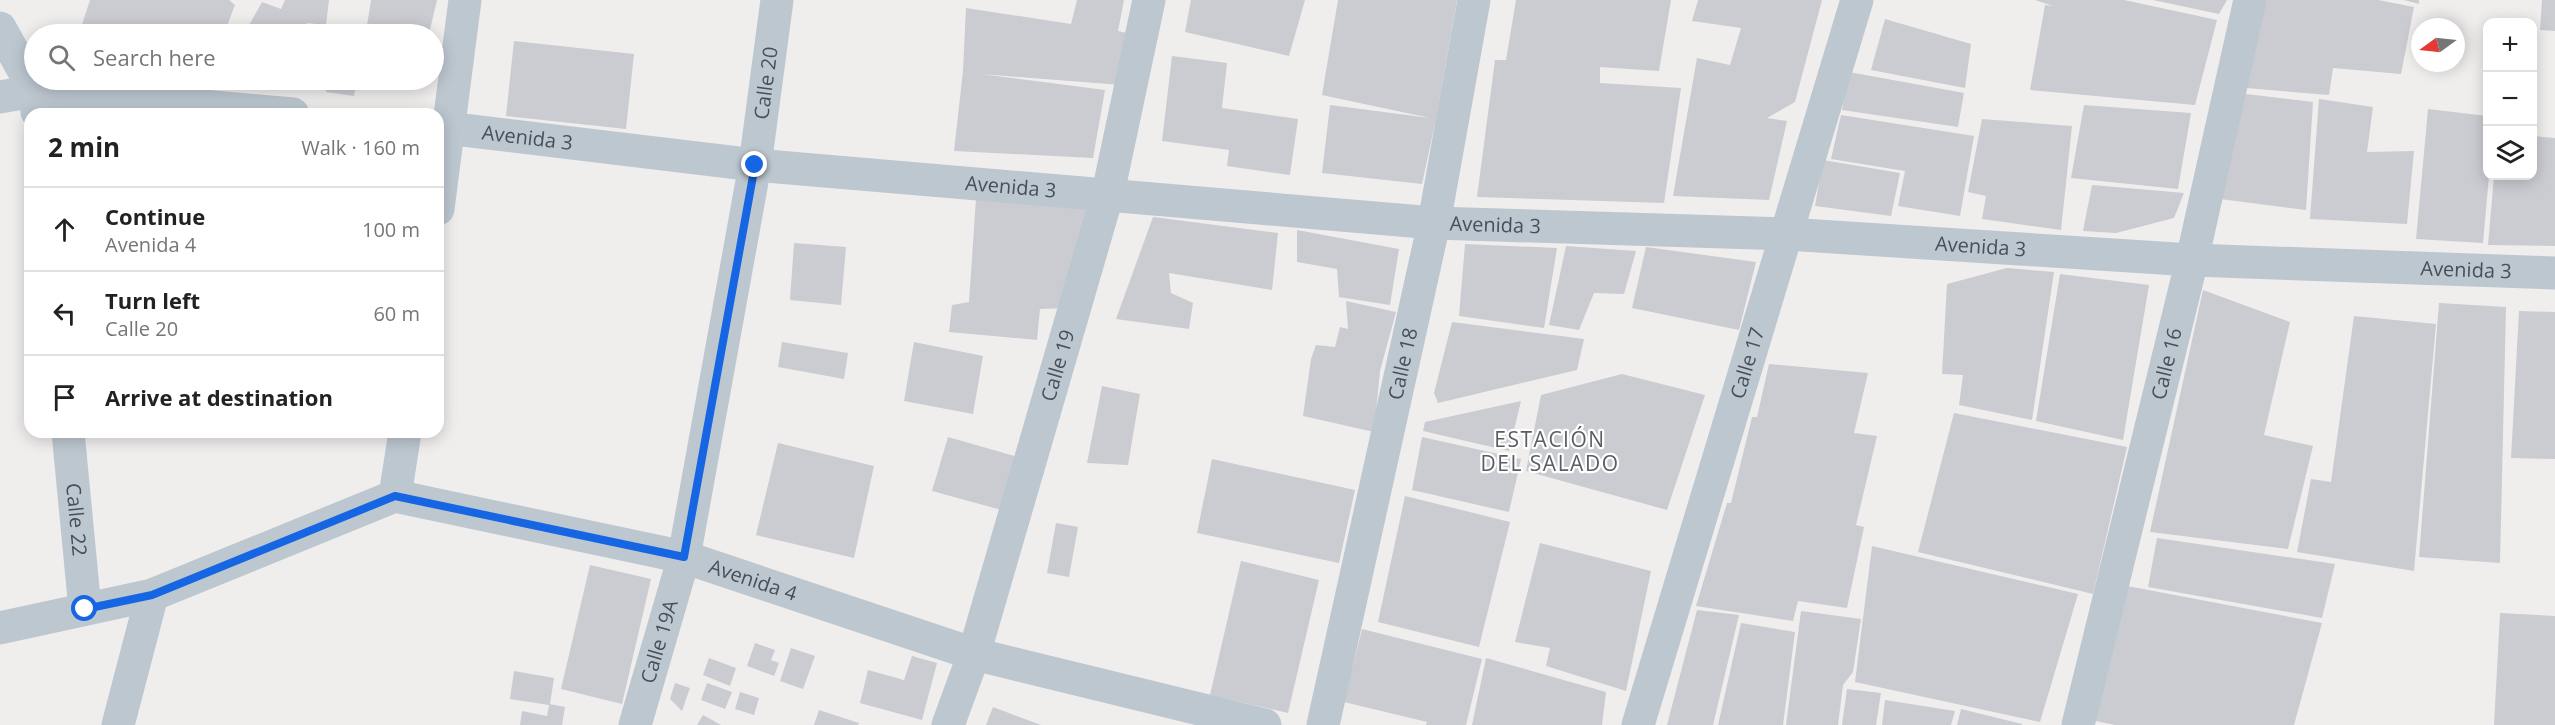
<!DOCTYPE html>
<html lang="en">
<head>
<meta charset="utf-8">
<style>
  :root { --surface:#fff; --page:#f2f2f2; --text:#222; --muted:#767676; --line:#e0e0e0 }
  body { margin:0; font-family:"Open Sans",sans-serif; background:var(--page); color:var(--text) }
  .controls { position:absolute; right:18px; top:18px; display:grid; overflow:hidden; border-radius:12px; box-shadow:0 3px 15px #0003 }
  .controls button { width:54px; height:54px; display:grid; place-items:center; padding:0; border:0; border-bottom:2px solid var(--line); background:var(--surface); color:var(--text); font:30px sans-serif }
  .compass { position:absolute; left:2411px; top:18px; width:54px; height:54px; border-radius:50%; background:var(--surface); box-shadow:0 3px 15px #0003; rotate:255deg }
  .stop { position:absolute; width:18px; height:18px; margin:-14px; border:4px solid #1665e2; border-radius:50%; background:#fff }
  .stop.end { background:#1665e2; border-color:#fff; box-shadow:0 2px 6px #0008 }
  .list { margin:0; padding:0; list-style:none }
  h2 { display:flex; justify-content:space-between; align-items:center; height:78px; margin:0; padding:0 24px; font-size:26px }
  h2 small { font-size:20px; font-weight:400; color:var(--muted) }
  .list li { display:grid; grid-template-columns:39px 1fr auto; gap:18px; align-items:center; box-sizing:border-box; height:84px; padding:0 24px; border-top:2px solid var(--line) }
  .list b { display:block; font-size:22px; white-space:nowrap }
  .list p { margin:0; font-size:20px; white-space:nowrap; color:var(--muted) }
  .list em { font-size:20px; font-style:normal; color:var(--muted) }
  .icon { flex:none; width:33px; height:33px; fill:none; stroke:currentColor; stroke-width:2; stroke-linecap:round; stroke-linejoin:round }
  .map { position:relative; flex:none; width:2555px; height:725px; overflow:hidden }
  .search { position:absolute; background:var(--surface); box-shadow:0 3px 15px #0003; left:24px; top:24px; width:420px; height:66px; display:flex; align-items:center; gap:15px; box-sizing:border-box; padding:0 21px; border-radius:33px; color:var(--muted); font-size:22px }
  .panel { position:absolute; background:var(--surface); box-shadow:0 3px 15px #0003; left:24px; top:108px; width:420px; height:330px; border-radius:18px }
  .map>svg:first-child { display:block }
</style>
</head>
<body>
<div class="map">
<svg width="2555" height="725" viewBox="0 0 2555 725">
  <rect width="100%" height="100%" fill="#f0eded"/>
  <path fill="#caccd2" d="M90,0H229L235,5L224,34H142L133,31L131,34H79Z
    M285,0H329L326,25L307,23L305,34H244L262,2L281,9Z
    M371,0H437L429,34L366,32Z
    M1077,0H1124L1118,31L1127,33L1121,85L980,74L1105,90L1093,158L954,151L963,71L966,8L1071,24Z
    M1191,0H1305L1289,56L1185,32Z
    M1338,0H1457L1436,119L1422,184L1322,173L1330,105L1430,118L1322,95Z
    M1516,0H1671L1659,71L1600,67V83L1681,88L1664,203L1477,197L1495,60H1506Z
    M1698,0H1822L1795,102L1767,118L1787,121L1769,200L1673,196L1697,58L1730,65L1741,28L1692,21Z
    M2035,0H2124L2217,20L2195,105L2030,90L2045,5L2053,6Z
    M2153,0H2227L2219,14Z
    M2264,0H2378L2414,7L2401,74L2333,68L2329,95L2245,88Z
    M2404,0H2419V4Z
    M2542,0H2555V31L2540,30Z
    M1885,19L1971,44L1965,88L1871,70Z
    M514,41L634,54L626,129L506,116Z
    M1172,56L1227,63L1222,108L1298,119L1290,175L1227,166L1229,150L1162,141Z
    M1849,72L1964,93L1958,127L1842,110Z
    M327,80H357L354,96L326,92Z
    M2238,93L2313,102L2306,210L2220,199Z
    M2319,99L2373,107L2367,152L2414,151L2407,224L2310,219Z
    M2084,105L2191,113L2178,189L2071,178Z
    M2428,109L2487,116L2489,176L2483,243L2416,239Z
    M1841,115L1974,136L1960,216L1898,206L1905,171L1831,159Z
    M1982,119L2072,126L2061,230L1982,219L1986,196L1968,192Z
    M2532,136L2555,138V246L2488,245L2494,176H2532Z
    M1823,160L1900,173L1891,216L1815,206Z
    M2092,185L2184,193L2174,218L2116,233L2083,231Z
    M976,199L1091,202L1068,308L1040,309L1037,340L949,332L952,305L969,302Z
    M1153,217L1278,233L1272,290L1169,273L1171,293L1193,303L1189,329L1116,319Z
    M1297,230L1399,249L1390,305L1339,297L1337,269L1297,262Z
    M794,243L846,247L841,305L790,300Z
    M1465,244L1557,248L1544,328L1459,316Z
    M1566,246L1636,251L1624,294L1594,293L1579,330L1549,325Z
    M1646,247L1756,262L1739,330L1632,308Z
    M2007,268L2054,272L2032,420L1959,405L1963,375L1942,374L1947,284Z
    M2060,274L2149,285L2123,440L2036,421Z
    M2203,290L2290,322L2264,435L2313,446L2288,549L2150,532Z
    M1346,301L1396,312L1380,371L1374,432L1303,416L1311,359L1316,345L1335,347L1340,327L1348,329Z
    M2439,303L2506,307L2500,563L2419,557Z
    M2519,311L2555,312V459L2511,458Z
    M2354,316L2436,324L2414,571L2297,552L2311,479L2331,482Z
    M1452,322L1584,339L1577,370L1438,403L1434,393Z
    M782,342L848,353L844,379L778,367Z
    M914,342L983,356L973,414L904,401Z
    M1769,364L1868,373L1854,433L1877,436L1856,525L1864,527L1847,608L1798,601L1793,621L1696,606L1727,503H1731L1752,417H1757Z
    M1622,374L1705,395L1667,510L1526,471L1541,395Z
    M1102,386L1140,394L1128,465L1087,463Z
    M1521,401L1509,451L1423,431L1425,422Z
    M1954,413L2127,447L2093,594L1918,552Z
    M948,437L1025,459L1009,512L932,491Z
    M1422,437L1521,459L1509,512L1412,490Z
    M778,443L874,466L854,558L756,535Z
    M1212,459L1355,490L1339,563L1197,533Z
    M1405,496L1510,522L1479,647L1378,622Z
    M1056,523L1078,527L1069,577L1047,573Z
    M2157,538L2335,564L2322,618L2148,587Z
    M1540,543L1651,571L1626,691L1546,666L1550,648L1515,642Z
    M1872,546L2078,594L2040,722L1855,682Z
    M1241,561L1319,580L1288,713L1210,695Z
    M590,565L651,579L622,704L561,689Z
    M2122,585L2322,623L2294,725H2115L2086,719Z
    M1697,610L1739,615L1713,725H1667Z
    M1801,611L1861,619L1853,672L1843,685L1838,725H1786Z
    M2500,613L2555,616V725H2494Z
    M1741,623L1795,632L1783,725H1718Z
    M1362,629L1482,659L1466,725H1426L1427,722L1344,702Z
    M755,643L775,650L771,660L779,663L774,676L747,666Z
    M791,648L815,656L803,689L780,681Z
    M912,656L937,663L922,720L860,703L868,670L904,680Z
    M709,658L736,668L730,686L703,675Z
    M1486,658L1606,692L1602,725H1472Z
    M514,671L554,678L550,704L565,707L562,725H520L522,711L547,716L549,705L510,699Z
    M675,683L690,688L682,711L670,699Z
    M707,683L732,692L725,709L701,700Z
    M1847,689L1881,693L1876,725H1842Z
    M740,692L759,698L754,715L735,709Z
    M1885,700L1955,711L1951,725H1882Z
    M993,707L1041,725H986Z
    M1961,709L2022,724V725H1957Z
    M819,710L859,723L858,725H814Z
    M703,715L721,725H697Z"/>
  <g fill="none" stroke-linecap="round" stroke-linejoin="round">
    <g stroke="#bdc7d0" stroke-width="33">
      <path d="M0,28L35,91L37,112"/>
      <path d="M0,97L35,91L293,114"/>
      <path id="s1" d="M438,127L755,165L1434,223L1786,234L2192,260L2555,273"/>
      <path d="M438,209L465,0"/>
      <path id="s2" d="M68,432L85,609"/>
      <path d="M395,496L405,432"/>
      <path id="s3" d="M0,628L152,595L395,496L684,557L974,654L1265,725"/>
      <path d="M118,725L152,595"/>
      <path id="s4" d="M635,725L684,557L755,165L777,0"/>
      <path id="s5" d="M948,725L974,654L1108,193L1149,0"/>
      <path id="s6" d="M1323,725L1434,223L1474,0"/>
      <path id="s7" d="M1638,725L1857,0"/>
      <path id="s8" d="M2078,725L2192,260L2250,0"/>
    </g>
  </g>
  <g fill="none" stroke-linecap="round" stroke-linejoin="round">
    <path stroke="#1665e2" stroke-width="8" d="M85,609L152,595L395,496L684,557L755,165"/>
  </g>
  <g text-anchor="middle" stroke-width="4.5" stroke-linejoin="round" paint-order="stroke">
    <g font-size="20" fill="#45505b" stroke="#fff">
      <text dy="7" stroke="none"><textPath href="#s4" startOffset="656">Calle 20</textPath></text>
      <text dy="7" stroke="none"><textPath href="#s1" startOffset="90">Avenida 3</textPath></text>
      <text dy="7" stroke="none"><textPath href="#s1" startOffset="576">Avenida 3</textPath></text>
      <text dy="7" stroke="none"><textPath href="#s1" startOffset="1062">Avenida 3</textPath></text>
      <text dy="7" stroke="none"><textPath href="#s1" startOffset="1548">Avenida 3</textPath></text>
      <text dy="7" stroke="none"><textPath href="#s1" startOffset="2034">Avenida 3</textPath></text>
      <text dy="7" stroke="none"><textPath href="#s7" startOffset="378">Calle 17</textPath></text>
      <text dy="7" stroke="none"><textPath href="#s6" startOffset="370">Calle 18</textPath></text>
      <text dy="7" stroke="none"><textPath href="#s8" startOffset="372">Calle 16</textPath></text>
      <text dy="7" stroke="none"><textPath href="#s5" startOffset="376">Calle 19</textPath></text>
      <text dy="7" stroke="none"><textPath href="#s2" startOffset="88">Calle 22</textPath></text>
      <text dy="7" stroke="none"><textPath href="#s3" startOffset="786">Avenida 4</textPath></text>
      <text dy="7" stroke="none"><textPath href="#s4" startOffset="87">Calle 19A</textPath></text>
    </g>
    <g font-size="21" letter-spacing="1.5" fill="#5a5d62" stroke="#fff">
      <text x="1550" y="447">ESTACIÓN<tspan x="1550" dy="24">DEL SALADO</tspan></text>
    </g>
  </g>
</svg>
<div class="controls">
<button>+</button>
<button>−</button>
<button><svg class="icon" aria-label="layers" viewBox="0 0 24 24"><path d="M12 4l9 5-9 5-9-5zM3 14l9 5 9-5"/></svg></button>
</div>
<svg class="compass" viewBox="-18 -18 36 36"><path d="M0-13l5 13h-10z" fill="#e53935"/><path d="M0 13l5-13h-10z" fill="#767676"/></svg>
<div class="stop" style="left:85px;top:609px"></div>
<div class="stop end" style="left:755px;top:165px"></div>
<div class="search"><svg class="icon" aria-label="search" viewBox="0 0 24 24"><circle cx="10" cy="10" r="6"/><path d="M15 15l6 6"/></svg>Search here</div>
<section class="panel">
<h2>2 min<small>Walk · 160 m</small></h2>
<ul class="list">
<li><svg class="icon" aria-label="ahead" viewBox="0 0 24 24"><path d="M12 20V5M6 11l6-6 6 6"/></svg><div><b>Continue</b><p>Avenida 4</p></div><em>100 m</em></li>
<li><svg class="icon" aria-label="left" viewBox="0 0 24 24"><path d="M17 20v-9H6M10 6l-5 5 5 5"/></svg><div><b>Turn left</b><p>Calle 20</p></div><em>60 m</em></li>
<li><svg class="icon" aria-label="arrive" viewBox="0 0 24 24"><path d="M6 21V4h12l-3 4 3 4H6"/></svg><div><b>Arrive at destination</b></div></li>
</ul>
</section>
</div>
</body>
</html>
